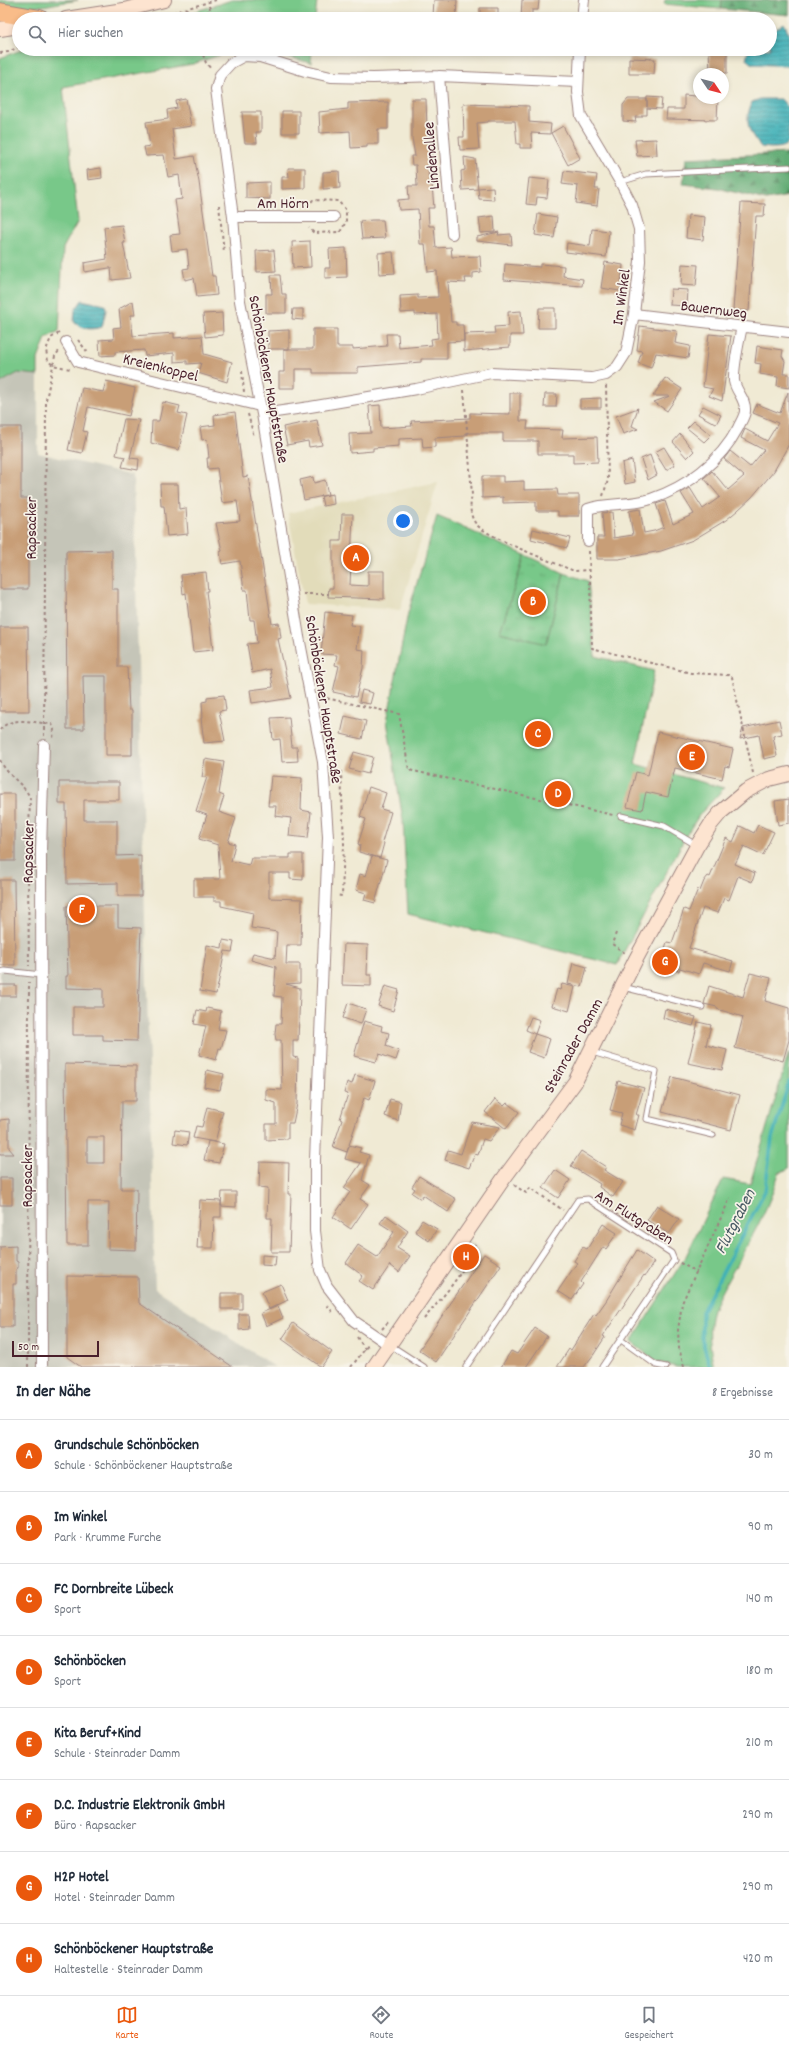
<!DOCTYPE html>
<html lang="de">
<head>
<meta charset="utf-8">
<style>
  :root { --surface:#fff; --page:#f6f6f7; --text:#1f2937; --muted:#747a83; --line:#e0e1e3; --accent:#ea580c }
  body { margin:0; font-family:Dekko,sans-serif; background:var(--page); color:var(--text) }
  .compass { position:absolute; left:693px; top:68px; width:36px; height:36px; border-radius:50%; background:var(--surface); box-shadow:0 2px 6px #0003; rotate:125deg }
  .scale { position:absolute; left:12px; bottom:10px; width:87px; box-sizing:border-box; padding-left:4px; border:2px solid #4a1f2b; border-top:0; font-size:11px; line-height:14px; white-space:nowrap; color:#4a1f2b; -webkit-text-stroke:3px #f7f3e8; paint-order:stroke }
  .you { position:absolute; left:403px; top:521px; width:14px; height:14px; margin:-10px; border:3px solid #fff; border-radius:50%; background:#1a73e8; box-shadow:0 0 0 6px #1a73e833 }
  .badge { display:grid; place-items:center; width:26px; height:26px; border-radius:50%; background:var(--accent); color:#fff; font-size:13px; font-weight:700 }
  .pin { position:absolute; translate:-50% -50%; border:2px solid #fff; box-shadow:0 1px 4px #0006 }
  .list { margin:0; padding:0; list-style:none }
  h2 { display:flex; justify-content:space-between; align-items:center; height:52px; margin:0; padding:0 16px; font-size:17px }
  h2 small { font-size:13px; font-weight:400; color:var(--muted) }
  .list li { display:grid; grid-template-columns:26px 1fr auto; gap:12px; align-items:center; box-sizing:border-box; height:72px; padding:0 16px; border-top:1px solid var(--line) }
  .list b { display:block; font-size:15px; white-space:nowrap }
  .list p { margin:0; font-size:13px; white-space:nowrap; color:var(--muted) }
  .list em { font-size:13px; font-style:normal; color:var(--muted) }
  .icon { flex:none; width:22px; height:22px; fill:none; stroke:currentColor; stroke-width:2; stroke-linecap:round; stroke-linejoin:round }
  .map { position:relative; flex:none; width:789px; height:1367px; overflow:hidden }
  .search { position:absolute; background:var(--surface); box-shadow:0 2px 6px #0003; left:12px; right:12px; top:12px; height:44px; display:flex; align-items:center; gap:10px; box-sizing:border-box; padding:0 14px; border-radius:22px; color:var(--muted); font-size:15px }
  .sheet { height:628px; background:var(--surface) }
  nav { display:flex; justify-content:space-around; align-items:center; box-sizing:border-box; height:56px; border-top:1px solid var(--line); background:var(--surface); font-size:11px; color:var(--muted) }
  nav a { display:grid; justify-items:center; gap:2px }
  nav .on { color:var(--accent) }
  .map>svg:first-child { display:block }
</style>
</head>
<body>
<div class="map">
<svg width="789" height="1367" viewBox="0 0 789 1367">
  <defs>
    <pattern id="forest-firs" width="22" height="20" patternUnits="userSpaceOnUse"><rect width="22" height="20" fill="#62ac75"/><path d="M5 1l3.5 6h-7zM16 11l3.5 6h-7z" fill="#538b60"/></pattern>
    <pattern id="park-tufts" width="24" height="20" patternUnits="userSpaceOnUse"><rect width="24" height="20" fill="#78c889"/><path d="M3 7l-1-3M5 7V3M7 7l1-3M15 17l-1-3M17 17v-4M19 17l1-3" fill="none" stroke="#69ab76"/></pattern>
    <pattern id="water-rules" width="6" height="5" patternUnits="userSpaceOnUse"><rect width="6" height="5" fill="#40b1b8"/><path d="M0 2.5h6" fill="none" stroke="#388f96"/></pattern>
  </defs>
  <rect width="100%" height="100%" fill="#f7f3e8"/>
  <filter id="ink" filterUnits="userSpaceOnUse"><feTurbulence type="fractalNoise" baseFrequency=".025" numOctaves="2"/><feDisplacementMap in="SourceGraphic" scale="8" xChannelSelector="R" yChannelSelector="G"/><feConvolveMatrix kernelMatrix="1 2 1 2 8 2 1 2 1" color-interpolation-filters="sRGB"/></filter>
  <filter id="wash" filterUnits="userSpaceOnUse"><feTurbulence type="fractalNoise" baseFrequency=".012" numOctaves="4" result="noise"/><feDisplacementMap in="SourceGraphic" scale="16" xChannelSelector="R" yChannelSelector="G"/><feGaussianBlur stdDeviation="0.9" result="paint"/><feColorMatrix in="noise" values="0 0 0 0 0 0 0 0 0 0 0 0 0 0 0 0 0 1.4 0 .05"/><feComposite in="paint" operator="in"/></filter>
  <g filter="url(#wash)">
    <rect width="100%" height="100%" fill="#f0ead4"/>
    <path fill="#e2dcba" d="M438,482L400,610L305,604L288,513Z"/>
    <path fill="#c5c5b8" d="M18,373L38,375V453L133,475L155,1289L275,1367H0V383Z"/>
    <path fill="#78c889" stroke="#61745a" d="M0,0H78L0,13Z
      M232,0H317L315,19H171Z
      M665,0H722L721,9L664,4Z
      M24,49H238L193,64L63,87L78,221L63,248L59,331L46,338L38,359V375L18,373L0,383V58Z
      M259,49H312L311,63Z
      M437,516L525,555L500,632L546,644L564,573L588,581L595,656L654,671L635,764L724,788L700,814L687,834L617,965L408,914L403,820L387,721L408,613Z
      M789,1052V1168L779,1173C770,1204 756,1230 740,1258C731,1275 720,1292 713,1310C707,1328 710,1349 714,1367H677L657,1362L631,1342L686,1256L723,1179L750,1184Z"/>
    <path fill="url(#forest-firs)" stroke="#566650" d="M722,0H789V15L721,9Z
      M789,153V196L766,200L717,188L683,184L686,158Z"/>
    <path fill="url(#park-tufts)" stroke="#61745a" d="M525,555L564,573L546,644L500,632Z"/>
    <path fill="url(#water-rules)" stroke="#456872" d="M784,23L789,33V66L752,64L746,59L749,49H770V34Z
      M760,99H781L788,107L789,142C783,150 770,148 761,147C748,132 744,122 752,102Z
      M82,300L105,305L106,310L102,327C91,330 83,330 74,322L75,310Z"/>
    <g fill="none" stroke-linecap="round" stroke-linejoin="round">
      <path stroke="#40b1b8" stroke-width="3.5" d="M710,1367L702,1339V1312L765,1191L772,1138L789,1082"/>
    </g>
    <g id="blocks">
      <path fill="#c89e77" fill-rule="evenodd" d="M434,0H457L456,17L433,16Z
        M522,0H539L538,10H532V19H521Z
        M480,8H498V19H480Z
        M709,49H727V73H710Z
        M629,58L655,59L654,74H629Z
        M684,95L718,98L717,120L666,119L667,109H684Z
        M647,97L662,98L661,109L647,108V115H642V117H635L636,122L623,121V105L628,99H647V107Z
        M186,99L191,126L172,129L176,159L194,156L199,182L212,276H215L217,295L197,297L194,278L185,280L183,269L189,268L187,249L172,251L170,235L180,234L175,200L182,199L179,175L168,177L164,155L146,156L144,147L150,146L146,122L168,119L167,110L177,108L176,101Z
        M412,99H426L427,129H429L432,163L428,164L429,185H432L434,208H428L429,226H434L436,248L451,247L452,257L480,256L481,272L473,273V278H465L466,283L448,282L451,322H456V325H463L464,341L447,342V359H421V362L358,367V373H313V369H295V388H279V372H284V349H313V329H337V347H353V349L387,346L386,334H398L399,348L432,345L431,339L438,338L437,314L415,315V312L401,313L400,296L418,295V298L438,297L437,271L428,272L425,244H420L418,209L399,210L398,200L409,199L408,186H417L416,165H412L411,156H415L412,138Z
        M388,102V129H378V144H367V147L351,148L350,131L320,133L319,112L348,109V103Z
        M463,104L529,106V122L551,124L550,134L531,133L532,148H520V144H517L515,121H488V122L477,123L479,149L460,150L459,137H464Z
        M282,111H299V133H282Z
        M242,112H261V132H256L257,143H245Z
        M563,126L580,158L568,165L551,133Z
        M656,139L657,155L637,156L635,140Z
        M464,157L475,159L478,189L462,190L461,171L465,170Z
        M101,168L102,178L88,180L87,170Z
        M288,168H305V188L282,189V177H289Z
        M339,171L340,188L323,189V172Z
        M564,171L597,175L595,189H599L597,206L576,203L578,186L562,184Z
        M529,178L549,180L547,198L537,197L536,205L526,204Z
        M270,182V199L246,198V183Z
        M493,187L494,200L479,199L478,188Z
        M741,203L765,204L764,216H756L749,311L733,310Z
        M538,214L557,217L554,238L535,235Z
        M688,215L705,217L703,240L686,238Z
        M494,216L495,232L481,233L479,218Z
        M372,220H383L385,238L362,239L360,221Z
        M122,225L125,243H123L130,278L112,280L111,268H109L85,272L84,263L107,259L104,227Z
        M592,229L609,231L606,257L566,252L567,243L590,246Z
        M499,232L498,235L511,234L512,245L477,241V237Z
        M310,241L311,267L293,268L292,242Z
        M346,248L347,277L325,278V268H330L329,249Z
        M274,250L276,271L257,272L256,251Z
        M393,252L395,273L379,274L378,253Z
        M605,262L623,265L620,291L601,288Z
        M505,264L540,267V264L564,266L563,276L583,279L582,286L504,280Z
        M682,264L698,265L696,286L681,285Z
        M271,275H280L282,294H286V313H266V294H272Z
        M671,289L688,290L687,306L670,305Z
        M133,301L135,315H131L133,336L174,333V338L202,336L204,354L232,362L227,382L198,373L201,363L187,364V361L174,362V353L145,356L144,350L115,352V355L100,356L99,340L114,339L113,328L121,327L119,309Z
        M539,308H555V328H538Z
        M293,309H303V320L292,319Z
        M521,311L523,335H510V347L464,351V334L495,333L494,327L509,326L508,312Z
        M222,313L223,335L205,337L203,314Z
        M640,326L677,331L675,343L690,346L688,358L656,353L651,368L638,363L642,351L637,350Z
        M289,330V349H268V331Z
        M709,334L731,336L722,401L709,396L713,389L703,387Z
        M757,346L783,350L782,356L785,361L783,374H789V388L777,386L778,377L760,374L761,364L755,363Z
        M665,378L682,389L667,411L654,402L670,396H653Z
        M106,381L135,388L129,416L88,407L83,431L87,432L82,453L68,450L82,388L103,392Z
        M788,392L789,444L774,471L752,497L738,510L726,520L693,540L661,551L619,559H597V537H604L602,513L612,512L614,538L633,535L629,511L640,509L644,533L654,531L664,527L656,504L665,501L673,524L694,514L681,493L690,488L703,509L720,497L704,478L712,471L728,490L744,476L724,459L730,451L750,467L764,450L741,438L745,429L767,441L778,423L753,413L757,404L780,413Z
        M510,393H520V421H528L527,429L563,430L562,438L597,437L598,462L573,463V454H538V441H503V433H465V436L435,438V447L423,448L422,438L399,439V446L373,448V451L350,453L349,434L371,433L369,406L380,405L381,428L412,426L411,421L470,418V413L510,414Z
        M545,394H557L556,407H544Z
        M601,398V408H580V399Z
        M163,402L180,406L178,413L187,415L179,450L151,443L152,421H159Z
        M703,406L721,415L716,424L698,414Z
        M638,408L632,426L638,429L623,434L616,416Z
        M235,412L243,477L248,476L272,624L279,623L281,638L278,639L291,698L266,702V701L252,703L250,690L273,687L270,669L252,673L247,644L257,643L254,620H250L247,590H244L240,561L222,564L220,552L222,551L216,523L240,521L237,501L222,503L217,468L208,469L207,458H209L207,439L202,440L200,427L215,425L214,415Z
        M124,419L139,420L130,458L139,459L138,470L122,467L125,457L116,455Z
        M317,420L322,445L309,447L308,441L287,445L283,427Z
        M694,421L711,435L704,442L687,428Z
        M0,427H21V498H28V589H0Z
        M680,434L694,451L687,458L673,442Z
        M664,447L675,465L666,470L655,452Z
        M650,455L657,475L648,480L641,459Z
        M632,460L635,482L625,484L622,463Z
        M482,476H503V482L524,481V490L557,489L558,495H579V516H558V511H536V502L503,503V497L482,498Z
        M313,477L314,483L325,480L328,495L304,500L300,480Z
        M160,484H178L179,509L186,508L188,534L167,536L164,506H161Z
        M333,494L334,504L323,506L321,496Z
        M342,514H353L350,585L368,586V571H384V599L328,597L329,588H333V541H341Z
        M533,529L570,538L567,548L531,539Z
        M112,550V589H118V667H127L129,710H132V755H106V676H83L84,729H67L66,551Z
        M206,572L208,591H206L213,650L193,652L186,593L183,594L181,575Z
        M325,612L352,615L350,625L360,626L357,649L364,650L363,668L356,697L333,692L339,666L335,665L337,655L321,654Z
        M0,627H28L29,711H0Z
        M362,690L373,693L370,704L359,702Z
        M224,695L226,710L219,711L225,741L204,743L201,718H203L202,702L207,701V697Z
        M345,716L366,721L362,739L341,734Z
        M289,717L292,747H297L298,761L282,762L280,739L273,740L271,718Z
        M779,720L782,734L773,736L777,756L764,759L759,735L740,739L743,728Z
        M658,732L733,749L729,767L725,766L722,779L675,768L668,797L646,792L642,810L627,807L636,772L648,775Z
        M354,752L373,757L368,774L349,769Z
        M205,759L224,762L219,794L224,796L219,812L236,818L228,842L235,844L231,861L249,865L251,858H290V854H303V880L290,879V873H269V898L302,899L301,945H287L286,964H300V983L286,984L300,988V993L298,1040H293V1057L298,1058L297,1104L293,1123H288V1139L266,1140V1124H276V1103L266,1100V1089L282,1090L281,1040H276L275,1034L276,1024H281L282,997L274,996L276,967L251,960L253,953L275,958L277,932L251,928L253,913L221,906V901H214V897H194V879H220L218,845L199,839L207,815L196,811L207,777H202Z
        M271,776L302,778L301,810L311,812L308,838L289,836L291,818L275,816L276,806H268Z
        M59,782H119V800H84V820H117V856L141,855V896H118V883L67,884L66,804H59Z
        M369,787L386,793L381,809L391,812L382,842L384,843L380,858L359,852L360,845L358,844L366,819L360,817Z
        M0,794H15V861H0Z
        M789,799V823L778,825L775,801Z
        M758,825L774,832L763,855L744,846L735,864L755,873L752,882L738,876L729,900L724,898L718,913L703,908L689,948L733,961L730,971L703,963L699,974L680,968L679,971L660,965L667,942L672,943L684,909L689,911L698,889L700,891L704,881L708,876L710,877L726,838L733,842L740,826L754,833Z
        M372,856L387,860L375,903L364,900L366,893L356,890L360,874L366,876Z
        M0,880H14L15,965H0Z
        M66,906H118V927L141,928L137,1041L103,1040V1035H73V1007H103V989L66,988V976H68Z
        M223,940L234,942L232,952L225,951L216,994L200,991L207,945L222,948Z
        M344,944L368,945L367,975H371V986L342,985Z
        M573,963L587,967L582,987L568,984Z
        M750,973L771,978L765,1001L789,1008V1040L783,1061L735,1048L743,1017L717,1009V1007L704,1004L709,986L743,997Z
        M562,984L575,987L569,1011L552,1006L557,989L560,990Z
        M0,985H16V996H0Z
        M385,986L399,990L393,1011L378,1006Z
        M348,1003L366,1009L361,1024L343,1018Z
        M207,1008L221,1011L218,1029L226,1030L221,1049L219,1048L216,1060L199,1055L206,1026L194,1024L197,1010L206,1012Z
        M665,1009L696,1017L693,1026L663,1018Z
        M531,1017L540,1020L535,1034L526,1030Z
        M364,1021L382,1026L381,1031L389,1033L386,1046L399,1051L396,1060L379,1054L376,1062L354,1056Z
        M698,1022L711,1025L706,1045L727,1050L722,1070L688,1063Z
        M535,1034L550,1039L544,1058L528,1052Z
        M65,1064L136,1066V1101H122L121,1189H137L136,1250L108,1249L109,1202H88V1245H67ZM87,1137H104V1163H87Z
        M207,1070L224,1074L220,1090L204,1087Z
        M355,1075L375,1081L369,1100L364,1098L349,1145L361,1148L359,1152L369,1155L362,1180L370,1185L360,1199L368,1204L351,1229L333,1217L350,1192L344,1188L361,1163L345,1159L349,1146L347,1152L333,1147L342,1120L340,1119L348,1094L344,1093L347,1082L352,1084Z
        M672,1077L740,1095L731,1130L662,1112Z
        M618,1081L644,1088L636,1115H639L635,1130L619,1125L622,1113L610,1110Z
        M390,1099L401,1102L398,1121L385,1116Z
        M495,1099L504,1106L507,1103L519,1112L506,1129L485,1112Z
        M207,1107L223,1111L215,1142L193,1138L196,1126L202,1127Z
        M9,1119V1148L14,1154H0V1120Z
        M472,1122L500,1127L489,1141L483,1139L478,1155L475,1154L469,1168L445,1160L448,1150L461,1154Z
        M175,1130L189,1132L187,1145L173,1143Z
        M208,1141L224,1144L219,1163L204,1160Z
        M581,1151L606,1167L604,1170L623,1182L613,1197L599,1187L600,1184L571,1166Z
        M260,1162L289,1163L288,1194H291L289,1252H271L272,1218H267L268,1188L259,1187Z
        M555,1170L570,1180L558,1198L543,1188Z
        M419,1176L456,1199L448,1212L423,1195L421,1199L412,1193L415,1189L412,1187Z
        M0,1178H12V1205H0Z
        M222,1192H236V1207L221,1206Z
        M200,1200L221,1201V1217H214L213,1248H197Z
        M657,1205L679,1219L669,1234L647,1220Z
        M386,1215L408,1231L397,1248L410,1256L399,1272L390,1265L373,1290L359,1281L363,1276L346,1263L358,1245L377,1257L394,1232L380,1223Z
        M422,1220L437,1229L429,1241L415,1231Z
        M603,1224L617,1233L606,1249L603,1247L581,1282L583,1284L572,1300L558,1291L577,1263L574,1261L583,1247L587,1249Z
        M16,1246V1261L18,1262V1268L16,1269V1284H13V1327H0V1247Z
        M637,1250L654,1262L645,1276L644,1275L603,1336L605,1337L594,1354L584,1367H557L569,1349L571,1350L594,1314L596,1315L606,1301Z
        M484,1254L501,1265L436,1362L419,1350Z
        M262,1255L276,1256L275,1266L262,1265Z
        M67,1276L138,1277L139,1303L233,1367H81L67,1357Z
        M281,1284L288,1300L269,1309L262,1292Z
        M221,1293H242V1309H221Z
        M278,1306L283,1318L266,1326L261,1313Z
        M239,1314H248L249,1329L239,1330Z
        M293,1323L332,1352L321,1367L282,1339Z
        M535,1328L547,1336L526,1367H501L511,1351L517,1354Z"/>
    </g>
  </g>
  <g filter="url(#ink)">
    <use href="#blocks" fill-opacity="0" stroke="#9d8480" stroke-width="1"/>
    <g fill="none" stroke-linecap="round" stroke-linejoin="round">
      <g stroke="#9d8480" stroke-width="7">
        <path id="service" d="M620,182L646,174L789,167
          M621,816L664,826L696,845
          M0,972L5,971L42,975
          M623,987L702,1007
          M592,1052L656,1071L647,1119L713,1135
          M621,1340L656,1365L666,1367
          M390,1345L424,1367
          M466,1367L578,1200L588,1199L671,1253L674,1260L602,1367"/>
      </g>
      <g stroke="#9d8480" stroke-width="12">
        <path id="minor" d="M582,19L584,0
          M439,76L452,234
          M233,217H334
          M634,314L789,332
          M66,342L78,362L260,406
          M262,414L310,407L416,389L491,373L592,378L606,375L617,367L626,353L634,314L640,261L639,229L632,205L620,182L581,116L578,92L580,49
          M588,541V509C608,502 630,506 651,499C687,487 720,462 738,428C740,423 745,416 745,411C746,399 736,392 734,381C733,366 739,342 742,326
          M389,1345L354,1321L327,1286L320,1270L315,1231V1160L328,837L323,762L299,637L262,414L240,301L233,217L216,89L220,75L231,63L244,56L260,57L305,71L331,77L373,78L439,76L578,82
          M42,1367L41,851L44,745"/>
      </g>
      <g stroke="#9d8480" stroke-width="16">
        <path id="secondary" d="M66,19L124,10L164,0
          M0,29L19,26
          M374,1367L504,1178L575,1082L636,959L697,846L711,824L721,812L746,791L769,779L789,774"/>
      </g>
      <g stroke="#9d8480" stroke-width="20">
        <path id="motorway" d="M0,12L40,19"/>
      </g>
      <path stroke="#9d8480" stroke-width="2" stroke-dasharray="3 3" stroke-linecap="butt" d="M209,6L214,19
        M150,19L216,0
        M206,19L209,7
        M201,49L206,63L211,69
        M0,53L8,52L19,47
        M219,205L224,252
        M307,206L313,200L338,201L346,210V222L340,232L314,233L309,228
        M59,333L51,338L46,350L48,361L53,365L70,369
        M78,340L89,354
        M242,371L244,392
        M464,390L472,495C470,505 469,515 476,524C488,538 553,562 574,571L589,570
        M248,414L254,437
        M603,496L608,480L606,385
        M589,551L592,648L691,673L728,675L732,677L753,773
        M303,594H329
        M321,697L399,714L409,770L613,815
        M0,730C11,715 35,723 52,724L54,729L53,739
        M44,736L46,400L55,356L59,351
        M0,760C8,777 21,781 30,797L28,875L29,966
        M334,769L341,772L344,844L342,896L336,895
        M616,933L612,944L625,953
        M514,1185L526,1193L530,1188L563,1210
        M680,1263L697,1272
        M327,1305L334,1314
        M424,1319C443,1296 465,1273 475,1244
        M382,1329L390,1320
        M357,1337L365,1349
        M28,1367L29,982
        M351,1367L369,1344
        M684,1367L679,1348L678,1330L682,1303L730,1198"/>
      <use href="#service" stroke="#fff" stroke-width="5"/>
      <use href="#minor" stroke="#fff" stroke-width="10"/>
      <use href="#secondary" stroke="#fde4d0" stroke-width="14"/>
      <use href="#motorway" stroke="#f9bc89" stroke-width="18"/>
    </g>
  </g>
  <g text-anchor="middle" stroke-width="3.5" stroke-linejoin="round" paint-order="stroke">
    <g font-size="16" fill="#4a1f2b" stroke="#f7f3e8">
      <text transform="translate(430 156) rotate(-95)" y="6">Lindenallee</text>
      <text x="283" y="208">Am Hörn</text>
      <text transform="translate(620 297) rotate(-82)" y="6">Im Winkel</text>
      <text transform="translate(714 308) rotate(7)" y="6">Bauernweg</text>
      <text transform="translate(161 366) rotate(14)" y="6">Kreienkoppel</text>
      <text transform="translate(270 379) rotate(80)" y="6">Schönböckener Hauptstraße</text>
      <text transform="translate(30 528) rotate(-90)" y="6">Rapsacker</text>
      <text transform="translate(325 699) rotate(81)" y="6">Schönböckener Hauptstraße</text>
      <text transform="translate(27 852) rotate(-89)" y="6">Rapsacker</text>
      <text transform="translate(572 1045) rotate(-61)" y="6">Steinrader Damm</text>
      <text transform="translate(26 1176) rotate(-90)" y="6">Rapsacker</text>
      <text transform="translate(635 1216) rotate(32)" y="6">Am Flutgraben</text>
    </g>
    <g font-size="17" font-style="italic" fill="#465963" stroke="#f7f3e8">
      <text transform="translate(734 1221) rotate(-63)" y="6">Flutgraben</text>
    </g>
  </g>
</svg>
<svg class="compass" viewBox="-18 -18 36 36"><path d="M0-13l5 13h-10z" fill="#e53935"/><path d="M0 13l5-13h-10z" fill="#747a83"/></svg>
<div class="scale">50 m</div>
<div class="you"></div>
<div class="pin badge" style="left:356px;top:558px">A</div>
<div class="pin badge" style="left:533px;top:602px">B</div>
<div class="pin badge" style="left:538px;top:734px">C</div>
<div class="pin badge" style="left:558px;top:794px">D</div>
<div class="pin badge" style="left:692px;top:757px">E</div>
<div class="pin badge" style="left:82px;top:910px">F</div>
<div class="pin badge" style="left:665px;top:962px">G</div>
<div class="pin badge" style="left:466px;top:1257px">H</div>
<div class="search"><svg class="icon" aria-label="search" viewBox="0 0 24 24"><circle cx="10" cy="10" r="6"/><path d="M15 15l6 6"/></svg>Hier suchen</div>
</div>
<section class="sheet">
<h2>In der Nähe<small>8 Ergebnisse</small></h2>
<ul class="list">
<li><span class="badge">A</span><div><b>Grundschule Schönböcken</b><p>Schule · Schönböckener Hauptstraße</p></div><em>30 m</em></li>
<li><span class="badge">B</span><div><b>Im Winkel</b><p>Park · Krumme Furche</p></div><em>90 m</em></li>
<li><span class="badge">C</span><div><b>FC Dornbreite Lübeck</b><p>Sport</p></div><em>140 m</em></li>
<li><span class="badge">D</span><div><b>Schönböcken</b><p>Sport</p></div><em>180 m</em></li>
<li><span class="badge">E</span><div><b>Kita Beruf+Kind</b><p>Schule · Steinrader Damm</p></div><em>210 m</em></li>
<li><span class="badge">F</span><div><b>D.C. Industrie Elektronik GmbH</b><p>Büro · Rapsacker</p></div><em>290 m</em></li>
<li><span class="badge">G</span><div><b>H2P Hotel</b><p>Hotel · Steinrader Damm</p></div><em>290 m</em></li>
<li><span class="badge">H</span><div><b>Schönböckener Hauptstraße</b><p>Haltestelle · Steinrader Damm</p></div><em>420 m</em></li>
</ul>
</section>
<nav>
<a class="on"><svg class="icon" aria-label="map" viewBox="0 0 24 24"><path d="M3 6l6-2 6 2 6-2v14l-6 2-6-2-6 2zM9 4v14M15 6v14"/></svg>Karte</a>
<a><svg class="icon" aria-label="directions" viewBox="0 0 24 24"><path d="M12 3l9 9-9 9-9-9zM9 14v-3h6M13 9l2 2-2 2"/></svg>Route</a>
<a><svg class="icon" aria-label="saved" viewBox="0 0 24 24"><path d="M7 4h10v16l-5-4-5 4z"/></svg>Gespeichert</a>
</nav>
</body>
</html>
